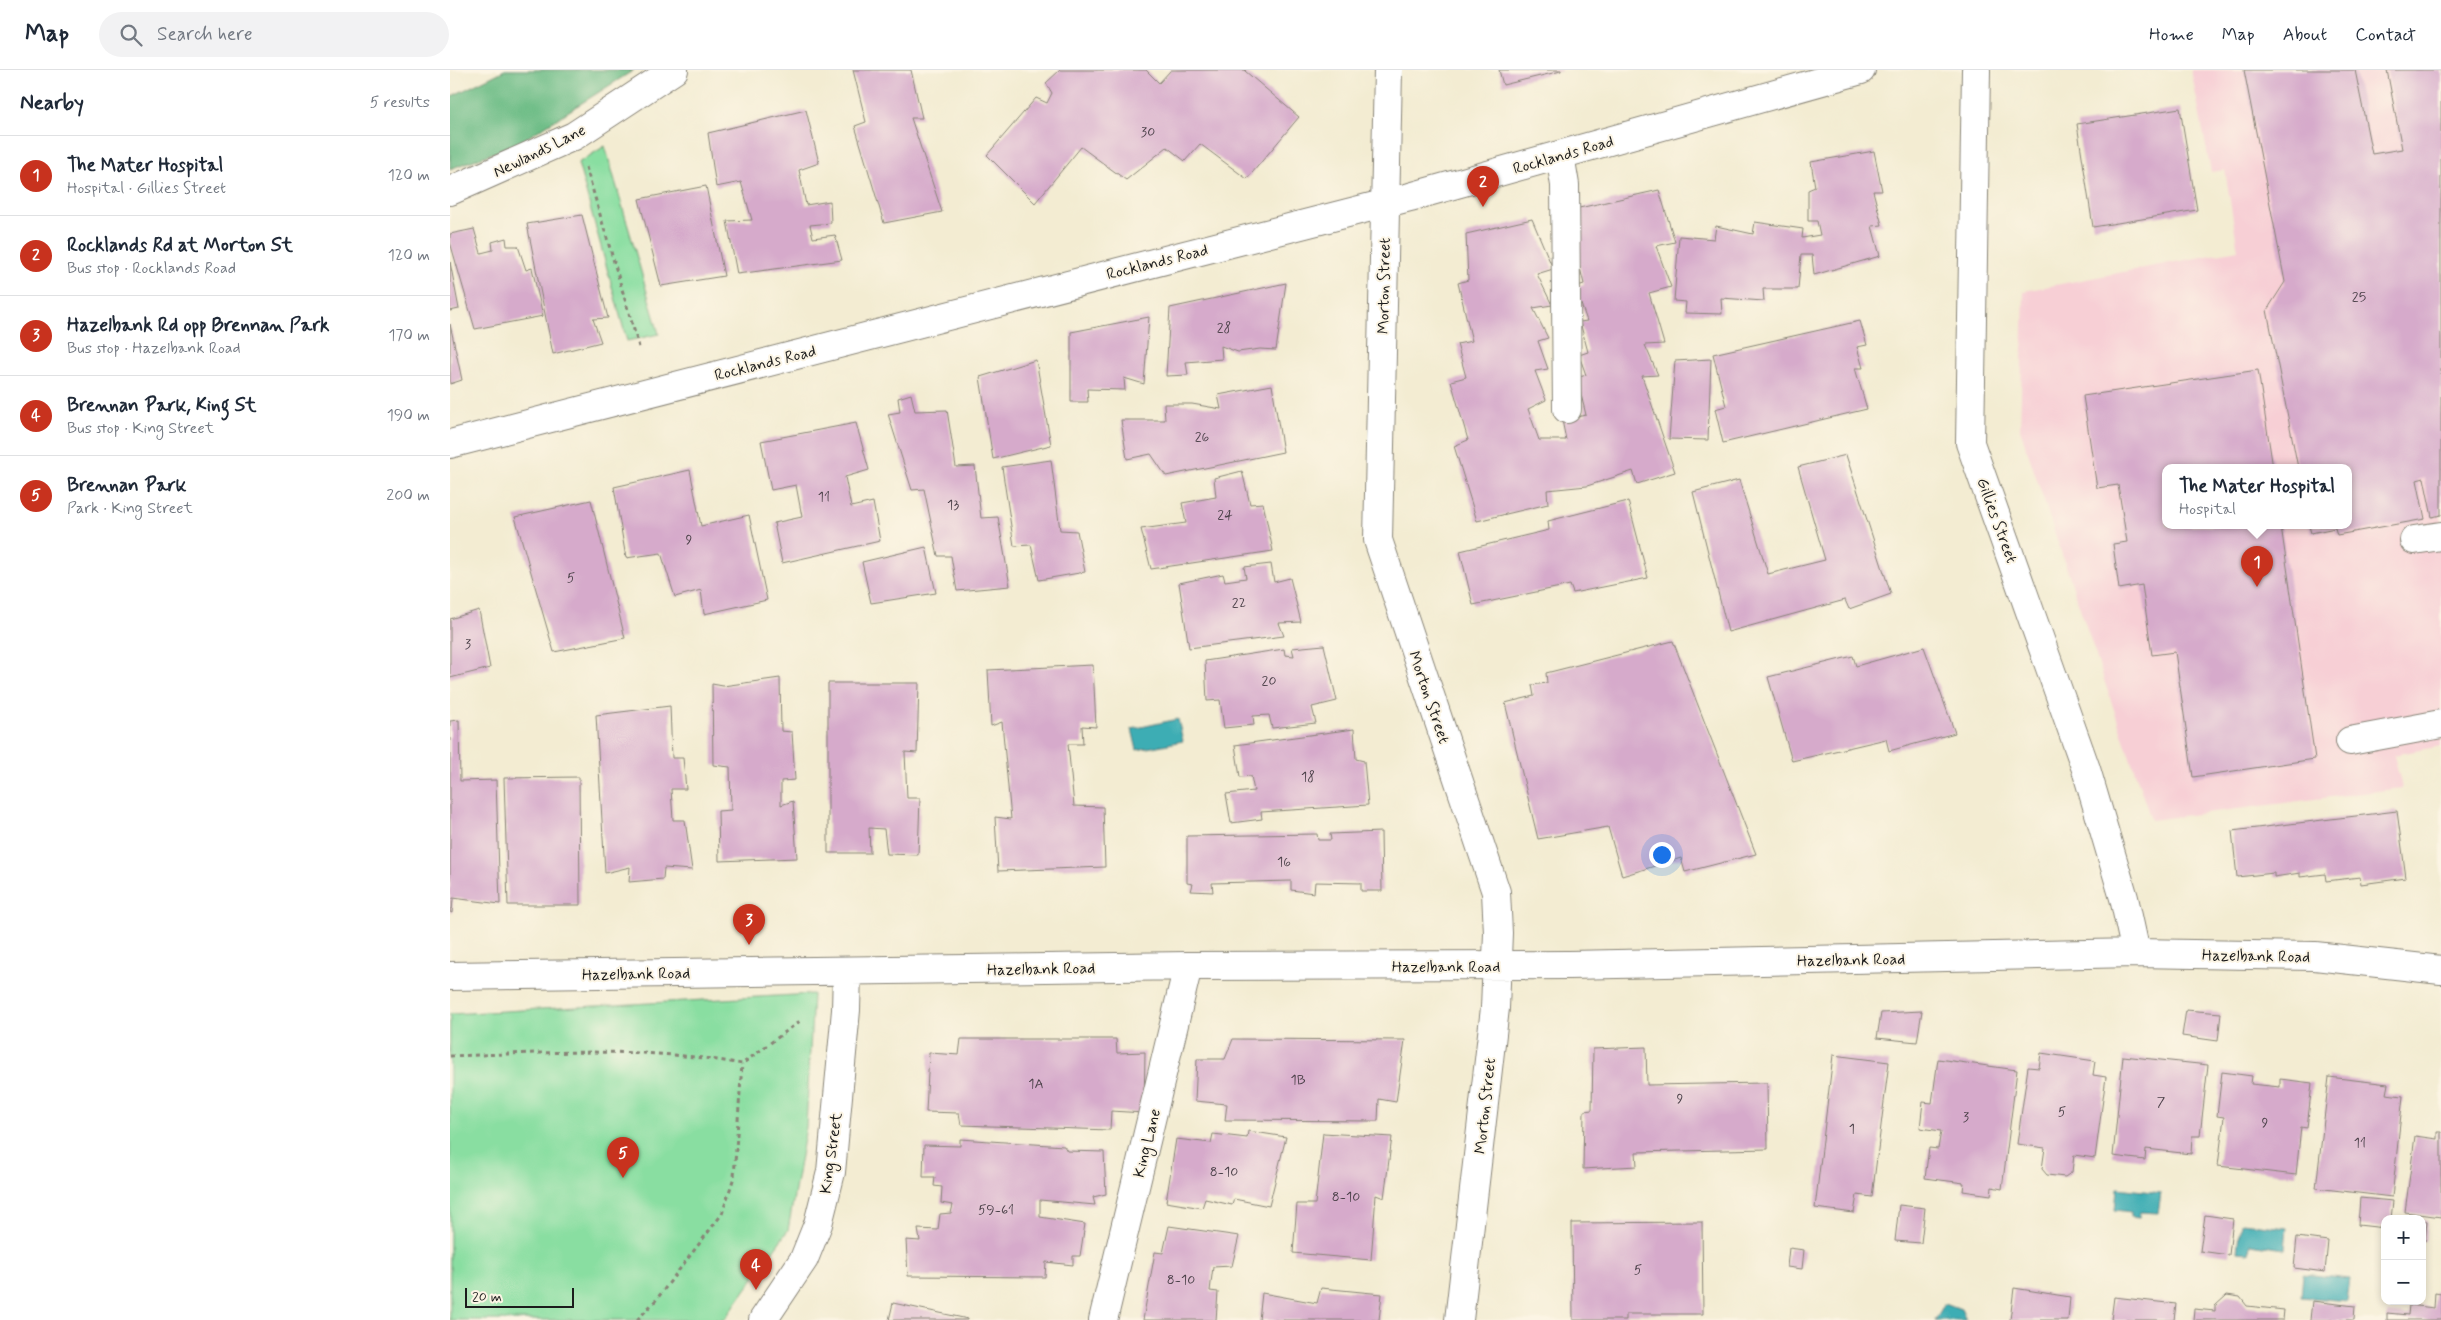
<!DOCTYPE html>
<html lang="en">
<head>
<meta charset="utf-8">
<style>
  :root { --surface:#fff; --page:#f2f2f3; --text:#1f2937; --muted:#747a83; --line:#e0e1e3; --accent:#c8321e }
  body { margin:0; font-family:Mynerve,sans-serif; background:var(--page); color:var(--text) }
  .controls { position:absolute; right:15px; bottom:15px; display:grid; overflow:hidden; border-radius:10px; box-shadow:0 2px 8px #0003 }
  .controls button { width:45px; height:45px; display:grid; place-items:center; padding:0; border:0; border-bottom:1px solid var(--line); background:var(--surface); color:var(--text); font:25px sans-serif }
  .scale { position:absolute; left:15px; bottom:12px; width:109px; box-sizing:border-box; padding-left:5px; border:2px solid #1c1c1c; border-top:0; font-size:14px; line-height:18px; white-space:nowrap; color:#1c1c1c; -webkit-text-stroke:4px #fcf5e5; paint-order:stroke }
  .you { position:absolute; left:1211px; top:784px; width:18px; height:18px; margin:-12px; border:4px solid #fff; border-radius:50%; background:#1a73e8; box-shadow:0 0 0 8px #1a73e833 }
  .badge { display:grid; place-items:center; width:32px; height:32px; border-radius:50%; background:var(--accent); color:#fff; font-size:16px; font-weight:700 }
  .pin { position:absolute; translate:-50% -41px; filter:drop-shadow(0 1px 2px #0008) }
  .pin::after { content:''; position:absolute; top:26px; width:18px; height:15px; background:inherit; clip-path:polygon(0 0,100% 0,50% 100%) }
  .popup { position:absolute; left:1712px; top:394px; width:190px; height:65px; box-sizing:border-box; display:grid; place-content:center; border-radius:10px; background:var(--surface); filter:drop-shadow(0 1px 4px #0005); font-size:16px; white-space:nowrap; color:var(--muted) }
  .popup b { font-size:19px; color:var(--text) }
  .popup::after { content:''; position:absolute; left:50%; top:100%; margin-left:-10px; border:10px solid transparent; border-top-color:var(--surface) }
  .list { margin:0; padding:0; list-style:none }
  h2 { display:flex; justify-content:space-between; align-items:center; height:65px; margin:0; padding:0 20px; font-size:21px }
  h2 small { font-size:16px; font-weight:400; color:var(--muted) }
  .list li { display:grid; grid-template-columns:32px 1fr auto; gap:15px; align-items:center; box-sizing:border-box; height:80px; padding:0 20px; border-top:1px solid var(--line) }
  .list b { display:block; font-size:19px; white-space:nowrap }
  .list p { margin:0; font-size:16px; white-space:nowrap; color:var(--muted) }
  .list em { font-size:16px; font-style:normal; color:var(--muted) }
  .icon { flex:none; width:28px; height:28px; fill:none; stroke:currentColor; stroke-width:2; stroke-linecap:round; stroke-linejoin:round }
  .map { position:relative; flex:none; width:1991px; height:1250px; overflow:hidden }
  header { display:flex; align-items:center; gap:30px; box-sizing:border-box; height:70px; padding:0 25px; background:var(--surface); border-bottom:1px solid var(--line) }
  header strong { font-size:24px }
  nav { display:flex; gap:28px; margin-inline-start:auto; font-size:18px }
  .search { width:350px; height:45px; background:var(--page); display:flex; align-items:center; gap:12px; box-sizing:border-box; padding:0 18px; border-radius:28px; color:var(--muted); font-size:19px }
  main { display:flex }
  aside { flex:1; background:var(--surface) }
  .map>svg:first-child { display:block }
</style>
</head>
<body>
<header>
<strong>Map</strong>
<div class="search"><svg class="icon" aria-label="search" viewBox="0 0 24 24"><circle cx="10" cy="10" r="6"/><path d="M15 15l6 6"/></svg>Search here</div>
<nav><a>Home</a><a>Map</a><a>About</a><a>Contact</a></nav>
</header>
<main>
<aside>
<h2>Nearby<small>5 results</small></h2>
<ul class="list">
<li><span class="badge">1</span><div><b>The Mater Hospital</b><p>Hospital · Gillies Street</p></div><em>120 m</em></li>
<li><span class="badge">2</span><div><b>Rocklands Rd at Morton St</b><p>Bus stop · Rocklands Road</p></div><em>120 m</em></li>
<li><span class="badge">3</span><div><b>Hazelbank Rd opp Brennan Park</b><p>Bus stop · Hazelbank Road</p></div><em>170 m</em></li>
<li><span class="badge">4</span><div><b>Brennan Park, King St</b><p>Bus stop · King Street</p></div><em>190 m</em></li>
<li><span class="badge">5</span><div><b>Brennan Park</b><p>Park · King Street</p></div><em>200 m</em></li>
</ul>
</aside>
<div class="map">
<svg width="1991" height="1250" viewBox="0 0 1991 1250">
  <rect width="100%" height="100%" fill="#fcf5e5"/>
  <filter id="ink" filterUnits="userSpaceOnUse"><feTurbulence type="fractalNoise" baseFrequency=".02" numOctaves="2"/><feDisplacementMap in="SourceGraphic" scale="10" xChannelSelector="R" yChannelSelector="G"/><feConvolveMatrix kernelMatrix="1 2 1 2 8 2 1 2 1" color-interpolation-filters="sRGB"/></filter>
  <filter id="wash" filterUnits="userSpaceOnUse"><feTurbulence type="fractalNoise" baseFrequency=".0096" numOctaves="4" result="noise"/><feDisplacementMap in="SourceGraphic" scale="20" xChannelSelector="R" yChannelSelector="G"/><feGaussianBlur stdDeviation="1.12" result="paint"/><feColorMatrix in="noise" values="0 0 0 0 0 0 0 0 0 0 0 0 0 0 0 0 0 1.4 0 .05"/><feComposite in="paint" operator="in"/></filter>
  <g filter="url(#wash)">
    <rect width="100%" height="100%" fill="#f3ecd2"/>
    <path fill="#f7cfd5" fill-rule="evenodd" d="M1741,0H1991V676L1944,685L1952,718L1701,750L1570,359L1574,221L1788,180L1775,100L1761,102ZM1716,398H1898V456H1716Z"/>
    <path fill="#89dea1" stroke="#527d5e" d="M155,76L209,264L177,271L128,93Z
      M363,924L356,1057L338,1160L274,1250H0V944Z"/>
    <path fill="#6ebd87" stroke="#456c52" d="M55,0H184L67,74L0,99V27Z"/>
    <path fill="#3cadb4" stroke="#2c6468" d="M728,649L733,671L687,680L682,659Z
      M1667,1118L1711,1123L1708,1143L1690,1142L1689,1148L1681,1147V1142L1665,1140Z
      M1791,1153L1837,1158L1835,1179L1800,1174L1799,1183L1788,1182Z
      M1853,1204L1900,1209L1897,1231L1851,1227Z
      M1495,1233L1511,1239L1516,1250H1485Z"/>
    <g id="blocks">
      <path fill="#d6aacb" d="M403,0H461L472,48H461L492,142L434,153L405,56L416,52Z
        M610,0H696L709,13L721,0H796L795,1L849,47L797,109L750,74L735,91L717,77L676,110L631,77L585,133L537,85L586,28L597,33L602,23L596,13Z
        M1049,0H1111V1L1053,15Z
        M1794,0H1905L1922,84L1952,79L1937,0H1991V445L1982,447L1974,408L1967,410L1975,449L1887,465L1885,458L1861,463L1859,456H1898V398H1848L1817,240L1835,212Z
        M1730,38L1747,140L1643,157L1627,54Z
        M356,40L369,93L349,100L356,135L380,131L381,153L360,155L363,168L385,165L392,190L287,204L277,151L302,150L291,112L266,117L258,63Z
        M1424,81L1432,121H1423L1432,155L1422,156L1430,186L1364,205L1362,185H1351L1348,219H1313L1314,231L1271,228L1272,244L1235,243L1236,232L1224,231L1229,166L1264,169L1266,156L1303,164L1305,152L1353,159L1352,168L1370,165L1367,151H1358V120L1365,117L1361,92Z
        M256,116L274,206L211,216L189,129Z
        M1209,120L1225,172L1206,176L1221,217L1199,223L1214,274L1195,275L1208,305L1192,306L1225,402L1187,414L1183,401L1137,416L1097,420L1098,434L1027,451L1004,376L1018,370L1001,311L1016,307L1007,274L1022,271L1008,213L1018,210L1016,164L1082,149L1103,199L1087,204L1102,235L1083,238L1098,268L1088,271L1098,299L1085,301L1096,330L1078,339L1089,370H1116L1112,350L1136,345L1127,308L1136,305L1129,285L1138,282L1130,252L1137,251L1125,217L1134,214L1116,141Z
        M132,145L158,248L143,249L151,272L103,284L77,154Z
        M24,159L31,183L43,180L42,172L56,168L57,176H68L76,200L82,198L93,246L25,259L0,172V164Z
        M0,192L9,239L0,241Z
        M836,213L826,280L810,279L788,282L771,276L772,289L736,292L738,305L716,306L720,238Z
        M699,247L694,314L674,308L675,320L637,319L638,332H621V262Z
        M1410,251L1417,275L1407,277L1413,298H1405L1417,339L1273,373L1265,339L1276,336L1263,284Z
        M0,254L12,310L0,314Z
        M1261,289L1258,370L1219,369L1225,291Z
        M586,290L601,375L543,389L530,307Z
        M1808,300L1823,398H1716V456H1831L1865,689L1743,707L1725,582L1702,585L1692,515L1669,519L1663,474L1677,472L1668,415L1647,418L1633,326Z
        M822,315L833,382L716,406L701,384L677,389L671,350H715L714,334H742L771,339L768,325Z
        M461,324L465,341L497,340L506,397L525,396L531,448L548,447L560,516L507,521L501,486H488L474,419L462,420L438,344L450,342L448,328Z
        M406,353L419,400L395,407L401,437L423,432L430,471L332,493L324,453L352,447L346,415L321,420L311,371Z
        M1396,385L1441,524L1399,539L1395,530L1278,562L1243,422L1289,410L1318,504L1375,490L1348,397Z
        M601,390L610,460L627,461L635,502L589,510L581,475L564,476L552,397Z
        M240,400L251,456L299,445L317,530L254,544L251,520L225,527L211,483L176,488L164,417Z
        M792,401L800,434L813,433L823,481L701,499L691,459L736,453L732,433L766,427L764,408Z
        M141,430L175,568L104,582L65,447Z
        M1178,431L1198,508L1123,523L1120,515L1023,535L1010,481L1099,460L1098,451Z
        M476,477L486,523L421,533L412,492Z
        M821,494L824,512L840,508L851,552L829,553L834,566L739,578L729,513L773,504L775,511L796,508L794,497Z
        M29,540L40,598L0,608V549Z
        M1223,571L1306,784L1235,802L1231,788L1172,806L1158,757L1088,769L1055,633L1084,626L1082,615L1097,613L1096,603Z
        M874,575L887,631L862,637L866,653L822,658L819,645L803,646L804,655L774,658L770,630L757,631L755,591L834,579L835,585L844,586L842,578Z
        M1474,577L1505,663L1439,681L1436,669L1342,691L1318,607L1403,586L1406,596Z
        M643,595L646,657L632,656L633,674H618L624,736L653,737L655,797L548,801L545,747L561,749L552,652L541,656L538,600Z
        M330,608L331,661L342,662L345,710L331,711V735L343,731L347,788L269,791L268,741L281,740L280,697L263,695L262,614L273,616Z
        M378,613H469L467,683L455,682L457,728H470L468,785L437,784L434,759L419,758L420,783H378Z
        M220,636L222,688H233L236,719H221L223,750H235L242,800L214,798L213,809L179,812L180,797L155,803L146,645Z
        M9,650L10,711L46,710L50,834L3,828L2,843L0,842V651Z
        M904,659L906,689L914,691L918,735L811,742L812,749L781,753L776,724L804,721L801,706L790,707L785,675Z
        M129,707L130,835H58L54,708Z
        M1947,741L1956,808L1911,814L1910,807L1876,811L1875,804L1850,807V803L1824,807V803L1787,807L1782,761Z
        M931,762L932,821H911V813L865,812L864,823L841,820V811L762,813L763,822L741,821L743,814L737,813V766L867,764L868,770H881L880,764Z
        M1736,940L1771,943L1768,971L1732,966Z
        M1472,941L1467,972L1427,968L1431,943Z
        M511,969H666L667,983L695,982L694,1043L661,1041L660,1060L511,1055L509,1043L476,1042L479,983L509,985Z
        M783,969L955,970L946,1032L929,1029L928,1051L775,1050L777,1034L745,1031L747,989H775Z
        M1196,977L1197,1015L1317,1013L1318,1079L1186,1082L1187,1096L1133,1099L1134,1041L1142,1040L1143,979Z
        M1591,983L1645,991L1643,1005L1656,1007L1645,1088L1624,1085L1622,1102L1615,1107L1597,1105L1592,1099L1595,1078L1567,1074L1578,997L1589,998Z
        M1383,985L1439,992L1422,1127L1407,1125L1404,1143L1365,1138Z
        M1673,986L1758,995L1750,1066H1742L1741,1084L1696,1079L1695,1090L1663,1086Z
        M1488,989L1567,1000L1552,1119L1542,1117L1541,1125L1513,1121L1514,1113L1475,1108L1479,1078L1488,1079L1491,1061L1470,1058L1473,1032L1482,1033Z
        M1772,1002L1802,1006L1801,1014L1830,1017V1009L1862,1013L1857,1058L1851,1057L1846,1105L1768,1096L1774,1047L1767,1046Z
        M1879,1007L1938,1014L1936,1024L1953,1026L1942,1127L1866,1118Z
        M798,1061L836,1067L819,1136L784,1129L782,1135L755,1129L752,1138L716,1132L726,1069L761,1073L763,1064L797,1068Z
        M1987,1062H1991V1147L1955,1142L1965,1066L1987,1069Z
        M873,1063L942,1067L934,1128L926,1125L921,1190L843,1183L847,1134H865Z
        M510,1069L614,1076L617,1081L654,1082L656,1124L643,1127L645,1135L590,1130V1147L635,1154L630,1186H623V1195L596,1192L595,1207L458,1206L456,1170L470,1171L468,1159L488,1160L490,1144L501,1143L503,1135L491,1133L492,1117L484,1116L485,1107H473L474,1075L510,1076Z
        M1910,1128L1943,1131L1941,1149H1935V1158L1908,1155Z
        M1449,1135L1475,1138L1471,1173L1445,1171Z
        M1755,1145L1783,1149L1779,1185L1750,1181Z
        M1972,1150L1977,1151L1975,1171H1972Z
        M1252,1152L1253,1244H1176V1250H1123L1122,1153Z
        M719,1156L789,1166L782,1196L763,1197L760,1221L768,1222L766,1250H693L705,1182L713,1183Z
        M1847,1167L1878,1171L1875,1202L1844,1198Z
        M1339,1178L1354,1180L1352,1199L1337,1197Z
        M871,1218L932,1224L929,1250H809L812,1223L867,1233Z
        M1564,1218L1620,1227L1618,1250H1560Z
        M1985,1222L1991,1223V1250H1937V1243L1958,1245L1959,1235L1984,1238Z
        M1777,1225L1790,1227L1797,1236L1834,1240L1833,1250H1743L1744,1239L1765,1241V1236Z
        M1664,1227L1726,1234L1724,1250H1661Z
        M1862,1231L1905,1236L1904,1250H1860Z
        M443,1233L518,1249V1250H439Z"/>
    </g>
  </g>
  <g filter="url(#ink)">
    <use href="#blocks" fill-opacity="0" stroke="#888477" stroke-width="1"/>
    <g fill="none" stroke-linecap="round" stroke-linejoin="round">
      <g stroke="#888477" stroke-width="30">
        <path id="minor" d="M938,0L928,470L1046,822L1048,863L1045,938L1009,1250
          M1526,0L1520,373L1636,699L1674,828L1686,883
          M1110,85L1115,115L1117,339
          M0,121L124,66L224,0
          M0,374L960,127L1411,0
          M1964,470L1991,466
          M1900,671L1991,654
          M0,906L738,896L1119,895L1686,883L1865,886L1991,900
          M313,1250L354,1189L368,1154L381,1102L396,940L397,901
          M653,1250L738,896"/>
      </g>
      <path stroke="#888477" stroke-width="3" stroke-dasharray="4 4" stroke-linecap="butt" d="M136,97L189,277
        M0,986C97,983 196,976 292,994L350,951
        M187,1250L206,1230L272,1144L284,1107L292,994"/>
      <use href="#minor" stroke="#fff" stroke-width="28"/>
    </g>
  </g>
  <g text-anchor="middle" stroke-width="4" stroke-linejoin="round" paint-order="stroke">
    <g font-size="14" fill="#4a4048">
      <text x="698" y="66">30</text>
      <text x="1909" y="231">25</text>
      <text x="774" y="262">28</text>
      <text x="752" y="371">26</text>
      <text x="374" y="431">11</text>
      <text x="503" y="439">13</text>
      <text x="775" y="449">24</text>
      <text x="239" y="474">9</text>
      <text x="121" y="512">5</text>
      <text x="789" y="537">22</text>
      <text x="18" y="578">3</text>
      <text x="819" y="615">20</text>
      <text x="858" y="711">18</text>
      <text x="834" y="796">16</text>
      <text x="848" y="1014">1B</text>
      <text x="586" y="1018">1A</text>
      <text x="1230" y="1033">9</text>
      <text x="1711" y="1036">7</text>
      <text x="1612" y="1046">5</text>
      <text x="1516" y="1051">3</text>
      <text x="1815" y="1057">9</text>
      <text x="1402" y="1063">1</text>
      <text x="1910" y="1077">11</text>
      <text x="774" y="1106">8-10</text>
      <text x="896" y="1131">8-10</text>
      <text x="546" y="1144">59-61</text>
      <text x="1188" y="1204">5</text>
      <text x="731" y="1214">8-10</text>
    </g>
    <g font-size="16" fill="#1c1c1c" stroke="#fcf5e5">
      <text transform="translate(89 80) rotate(-26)" y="6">Newlands Lane</text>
      <text transform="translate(1113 84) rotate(-16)" y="6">Rocklands Road</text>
      <text transform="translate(707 191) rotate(-14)" y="6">Rocklands Road</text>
      <text transform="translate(933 216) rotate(-89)" y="6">Morton Street</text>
      <text transform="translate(315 292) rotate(-14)" y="6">Rocklands Road</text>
      <text transform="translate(1548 450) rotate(70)" y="6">Gillies Street</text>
      <text transform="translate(980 627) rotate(71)" y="6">Morton Street</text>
      <text transform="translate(1806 885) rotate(1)" y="6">Hazelbank Road</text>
      <text transform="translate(1401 889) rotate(-1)" y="6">Hazelbank Road</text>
      <text x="996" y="902">Hazelbank Road</text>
      <text transform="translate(591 898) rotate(-1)" y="6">Hazelbank Road</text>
      <text transform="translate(186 903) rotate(-1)" y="6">Hazelbank Road</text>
      <text transform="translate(1034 1036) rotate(-84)" y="6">Morton Street</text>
      <text transform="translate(696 1073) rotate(-76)" y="6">King Lane</text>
      <text transform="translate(380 1083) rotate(-82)" y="6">King Street</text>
    </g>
  </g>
</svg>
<div class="controls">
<button>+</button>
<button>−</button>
</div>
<div class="scale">20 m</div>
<div class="you"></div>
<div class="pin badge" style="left:1807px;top:517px">1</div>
<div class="popup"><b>The Mater Hospital</b>Hospital</div>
<div class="pin badge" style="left:1033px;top:137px">2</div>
<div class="pin badge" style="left:299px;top:875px">3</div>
<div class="pin badge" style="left:306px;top:1220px">4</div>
<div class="pin badge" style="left:173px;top:1108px">5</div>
</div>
</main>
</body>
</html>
